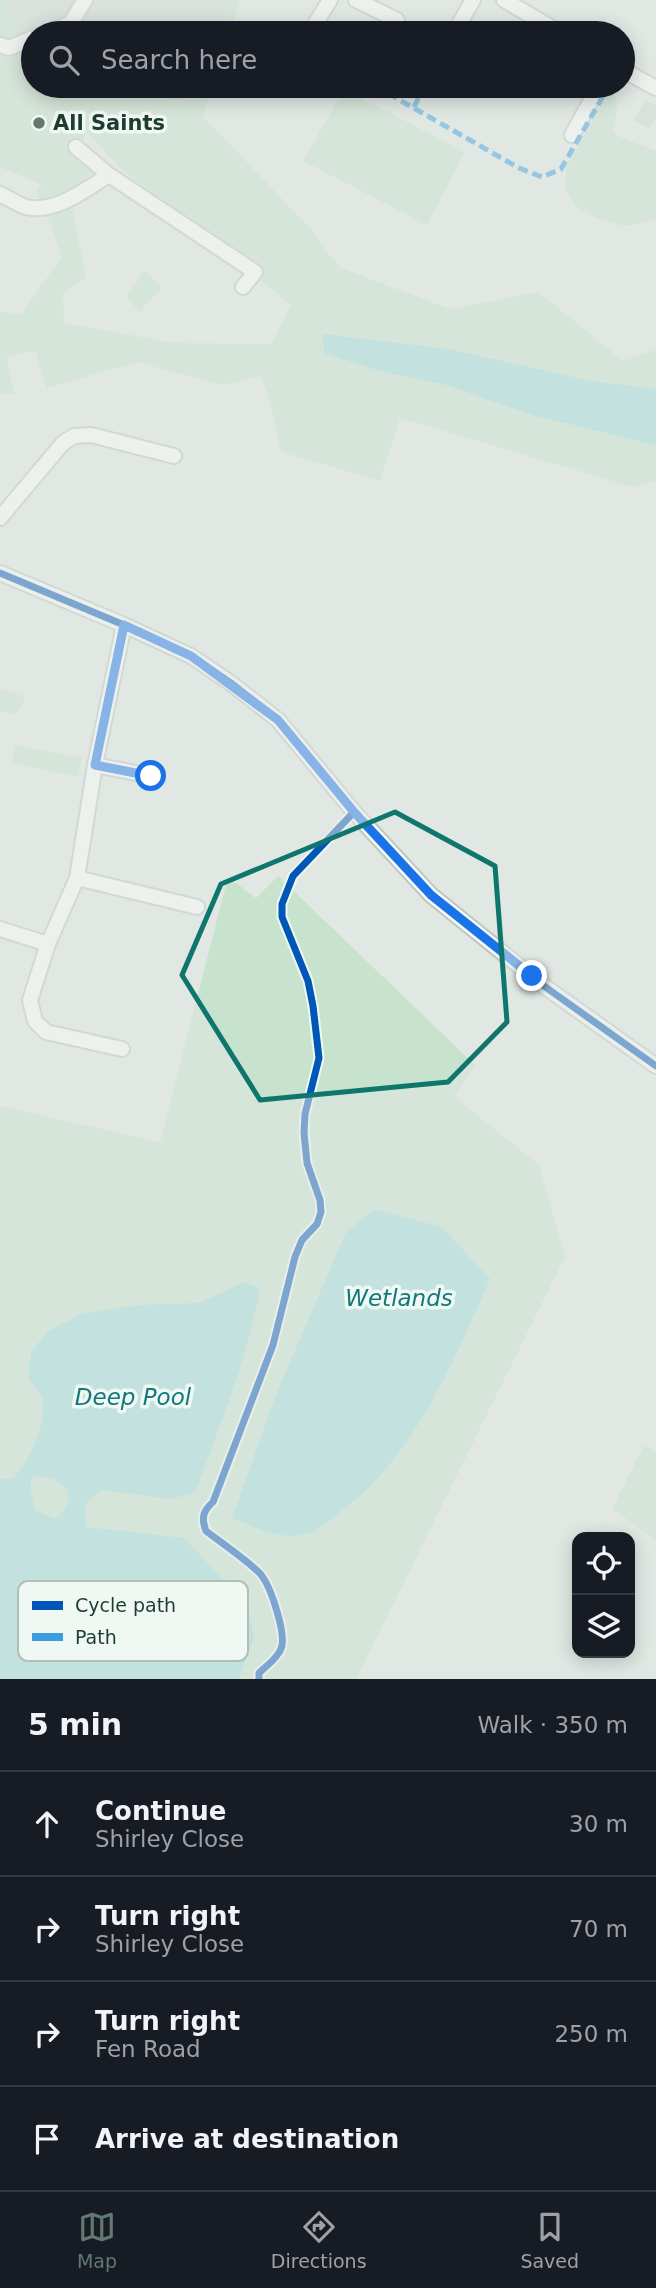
<!DOCTYPE html>
<html lang="en">
<head>
<meta charset="utf-8">
<style>
  :root { --surface:#171b24; --page:#20242c; --text:#f1f3f6; --muted:#9ea1a6; --line:#363941; --accent:#627870 }
  body { margin:0; font-family:"DejaVu Sans",sans-serif; background:var(--page); color:var(--text) }
  .controls { position:absolute; right:21px; bottom:21px; display:grid; overflow:hidden; border-radius:14px; box-shadow:0 4px 18px #0003 }
  .controls button { width:63px; height:63px; display:grid; place-items:center; padding:0; border:0; border-bottom:2px solid var(--line); background:var(--surface); color:var(--text); font:35px sans-serif }
  .stop { position:absolute; width:21px; height:21px; margin:-16px; border:5px solid #1a73e8; border-radius:50%; background:#fff }
  .stop.end { background:#1a73e8; border-color:#fff; box-shadow:0 2px 7px #0008 }
  .list { margin:0; padding:0; list-style:none }
  h2 { display:flex; justify-content:space-between; align-items:center; height:91px; margin:0; padding:0 28px; font-size:30px }
  h2 small { font-size:23px; font-weight:400; color:var(--muted) }
  .list li { display:grid; grid-template-columns:46px 1fr auto; gap:21px; align-items:center; box-sizing:border-box; height:105px; padding:0 28px; border-top:2px solid var(--line) }
  .list b { display:block; font-size:26px; white-space:nowrap }
  .list p { margin:0; font-size:23px; white-space:nowrap; color:var(--muted) }
  .list em { font-size:23px; font-style:normal; color:var(--muted) }
  .icon { flex:none; width:38px; height:38px; fill:none; stroke:currentColor; stroke-width:2; stroke-linecap:round; stroke-linejoin:round }
  .map { position:relative; flex:none; width:656px; height:1679px; overflow:hidden }
  .search { position:absolute; background:var(--surface); box-shadow:0 4px 18px #0003; left:21px; right:21px; top:21px; height:77px; display:flex; align-items:center; gap:18px; box-sizing:border-box; padding:0 24px; border-radius:38px; color:var(--muted); font-size:26px }
  .sheet { height:511px; background:var(--surface) }
  nav { display:flex; justify-content:space-around; align-items:center; box-sizing:border-box; height:98px; border-top:2px solid var(--line); background:var(--surface); font-size:19px; color:var(--muted) }
  nav a { display:grid; justify-items:center; gap:4px }
  nav .on { color:var(--accent) }
  .map>svg:first-child { display:block }
</style>
</head>
<body>
<div class="map">
<svg width="656" height="1679" viewBox="0 0 656 1679">
  <rect width="100%" height="100%" fill="#e1e8e4"/>
  <path fill="#cedad3" d="M4,0H230L215,33H33L20,36Z
    M132,86H190L182,104Z
    M645,100L656,106V117L650,129L634,120Z"/>
  <path fill="#c8e3cd" fill-rule="evenodd" d="M0,0H4L20,36L33,42V86H132L182,103L190,86H212L203,116L308,226L339,267L450,309L539,292L623,361L656,350V480L633,487L400,418L380,481L281,452L269,397L261,376L222,385L137,362L47,388L35,351L7,357L14,394H0V311L21,315L62,256L37,190L42,185L0,167ZM86,131L120,168L291,305L271,344L175,343L64,323L63,293L86,278L69,191L92,174L80,158Z
    M230,0H240L229,33H215Z
    M344,89L465,152L427,225L303,161Z
    M610,89C621,103 616,115 613,131L621,137L656,151V218L635,225H619L596,218L577,207L565,190L566,167Z
    M145,270L162,288L139,312L126,295L139,279L138,276Z
    M0,689L26,697L16,715L0,711Z
    M15,745L82,758L78,777L11,763Z
    M278,876L475,1065L454,1096L539,1165L565,1257L356,1679H0V1106L160,1142L228,877L256,898Z
    M644,1445L656,1453V1540L612,1509Z"/>
  <path fill="#9dd9da" fill-rule="evenodd" d="M323,334L448,349L591,381L656,389V445L536,416L446,385L380,371L324,353Z
    M375,1209L442,1227L490,1279C453,1363 414,1460 336,1515C328,1520 319,1530 310,1533C283,1542 257,1528 232,1518L277,1392L346,1232Z
    M244,1282L260,1288C248,1358 219,1426 196,1492L172,1499L101,1490L85,1504L86,1527L184,1538L248,1605L254,1638L239,1679H0V1478L12,1479C28,1464 51,1418 41,1396C38,1390 32,1384 28,1378L31,1352L48,1331L82,1314L138,1305L199,1303ZM32,1476L54,1479L68,1490C71,1504 65,1510 55,1519L35,1510L30,1489Z"/>
  <g fill="none" stroke-linecap="round" stroke-linejoin="round">
    <g stroke="#bec5c1" stroke-width="18">
      <path id="minor" d="M356,0L397,20
        M504,0L561,33
        M310,32L330,0
        M46,33L70,24L85,0
        M454,33L473,0
        M0,45L9,48L33,38
        M623,70L656,88
        M410,90L424,86
        M572,135L599,86
        M76,147L109,175L255,272L243,287
        M0,194C8,198 17,204 26,207C55,214 86,189 109,175
        M0,518L63,443L74,436L91,435L174,456
        M0,573L124,625L191,656L232,684L278,720L354,812L431,895L544,986L656,1066
        M95,765L151,776
        M77,878L197,907
        M0,929L48,944L30,1000L35,1021L46,1032L122,1049
        M48,944L77,878L95,765L124,625"/>
    </g>
    <use href="#minor" stroke="#fafcfb" stroke-width="14"/>
    <path stroke="#3c9ee1" stroke-width="5" stroke-dasharray="10 5" stroke-linecap="butt" d="M375,86L519,168L542,177L561,169L609,86
      M414,107L424,87"/>
    <g stroke="#eff8f2" stroke-width="11">
      <path id="cycleway" d="M0,573L124,625L191,656L232,684L278,720L354,812L431,895L544,986L656,1066
        M259,1679V1673C266,1666 277,1659 281,1649C287,1635 271,1588 262,1576C254,1565 219,1541 206,1531C201,1518 203,1511 213,1502L273,1345L295,1257L302,1240L317,1224L321,1212L320,1200L307,1163L304,1133L305,1114L319,1058L313,1006L308,981L282,917V904L293,876L354,812"/>
    </g>
    <use href="#cycleway" stroke="#0057b8" stroke-width="7"/>
  </g>
  <g fill="none" stroke-linecap="round" stroke-linejoin="round">
    <path stroke="#1a73e8" stroke-width="9" d="M151,776L95,765L124,625L191,656L278,720L354,812L431,895L532,976"/>
  </g>
  <path d="M0 0H656V1679H0ZM395,812L495,866L507,1022L448,1082L260,1100L182,975L221,884Z" fill="#e1e8e4" fill-opacity=".55" fill-rule="evenodd"/>
  <path fill="none" stroke="#0f766e" stroke-width="5" stroke-linejoin="round" d="M395,812L495,866L507,1022L448,1082L260,1100L182,975L221,884Z"/>
  <circle fill="#627870" stroke="#eff8f2" stroke-width="2.5" cx="39" cy="123" r="7"/>
  <g text-anchor="middle" stroke-width="7" stroke-linejoin="round" paint-order="stroke">
    <g font-size="21" font-weight="bold" fill="#1e3c31" stroke="#eff8f2" text-anchor="start">
      <text x="53" y="130">All Saints</text>
    </g>
    <g font-size="23" font-style="italic" fill="#13787d" stroke="#eff8f2">
      <text x="399" y="1306">Wetlands</text>
      <text x="133" y="1405">Deep Pool</text>
    </g>
  </g>
  <rect x="18" y="1581" width="230" height="80" rx="10" fill="#eff8f2" stroke="#b0c0b8" stroke-width="2"/>
  <rect x="32" y="1601" width="31" height="9" fill="#0057b8"/>
  <rect x="32" y="1633" width="31" height="8" fill="#3c9ee1"/>
  <g font-size="19" fill="#1e3c31">
    <text x="75" y="1612">Cycle path</text>
    <text x="75" y="1644">Path</text>
  </g>
</svg>
<div class="controls">
<button><svg class="icon" aria-label="locate" viewBox="0 0 24 24"><circle cx="12" cy="12" r="6"/><path d="M12 2v4M12 18v4M2 12h4M18 12h4"/></svg></button>
<button><svg class="icon" aria-label="layers" viewBox="0 0 24 24"><path d="M12 4l9 5-9 5-9-5zM3 14l9 5 9-5"/></svg></button>
</div>
<div class="stop" style="left:151px;top:776px"></div>
<div class="stop end" style="left:532px;top:976px"></div>
<div class="search"><svg class="icon" aria-label="search" viewBox="0 0 24 24"><circle cx="10" cy="10" r="6"/><path d="M15 15l6 6"/></svg>Search here</div>
</div>
<section class="sheet">
<h2>5 min<small>Walk · 350 m</small></h2>
<ul class="list">
<li><svg class="icon" aria-label="ahead" viewBox="0 0 24 24"><path d="M12 20V5M6 11l6-6 6 6"/></svg><div><b>Continue</b><p>Shirley Close</p></div><em>30 m</em></li>
<li><svg class="icon" aria-label="right" viewBox="0 0 24 24"><path d="M7 20v-9h11M14 6l5 5-5 5"/></svg><div><b>Turn right</b><p>Shirley Close</p></div><em>70 m</em></li>
<li><svg class="icon" aria-label="right" viewBox="0 0 24 24"><path d="M7 20v-9h11M14 6l5 5-5 5"/></svg><div><b>Turn right</b><p>Fen Road</p></div><em>250 m</em></li>
<li><svg class="icon" aria-label="arrive" viewBox="0 0 24 24"><path d="M6 21V4h12l-3 4 3 4H6"/></svg><div><b>Arrive at destination</b></div></li>
</ul>
</section>
<nav>
<a class="on"><svg class="icon" aria-label="map" viewBox="0 0 24 24"><path d="M3 6l6-2 6 2 6-2v14l-6 2-6-2-6 2zM9 4v14M15 6v14"/></svg>Map</a>
<a><svg class="icon" aria-label="directions" viewBox="0 0 24 24"><path d="M12 3l9 9-9 9-9-9zM9 14v-3h6M13 9l2 2-2 2"/></svg>Directions</a>
<a><svg class="icon" aria-label="saved" viewBox="0 0 24 24"><path d="M7 4h10v16l-5-4-5 4z"/></svg>Saved</a>
</nav>
</body>
</html>
